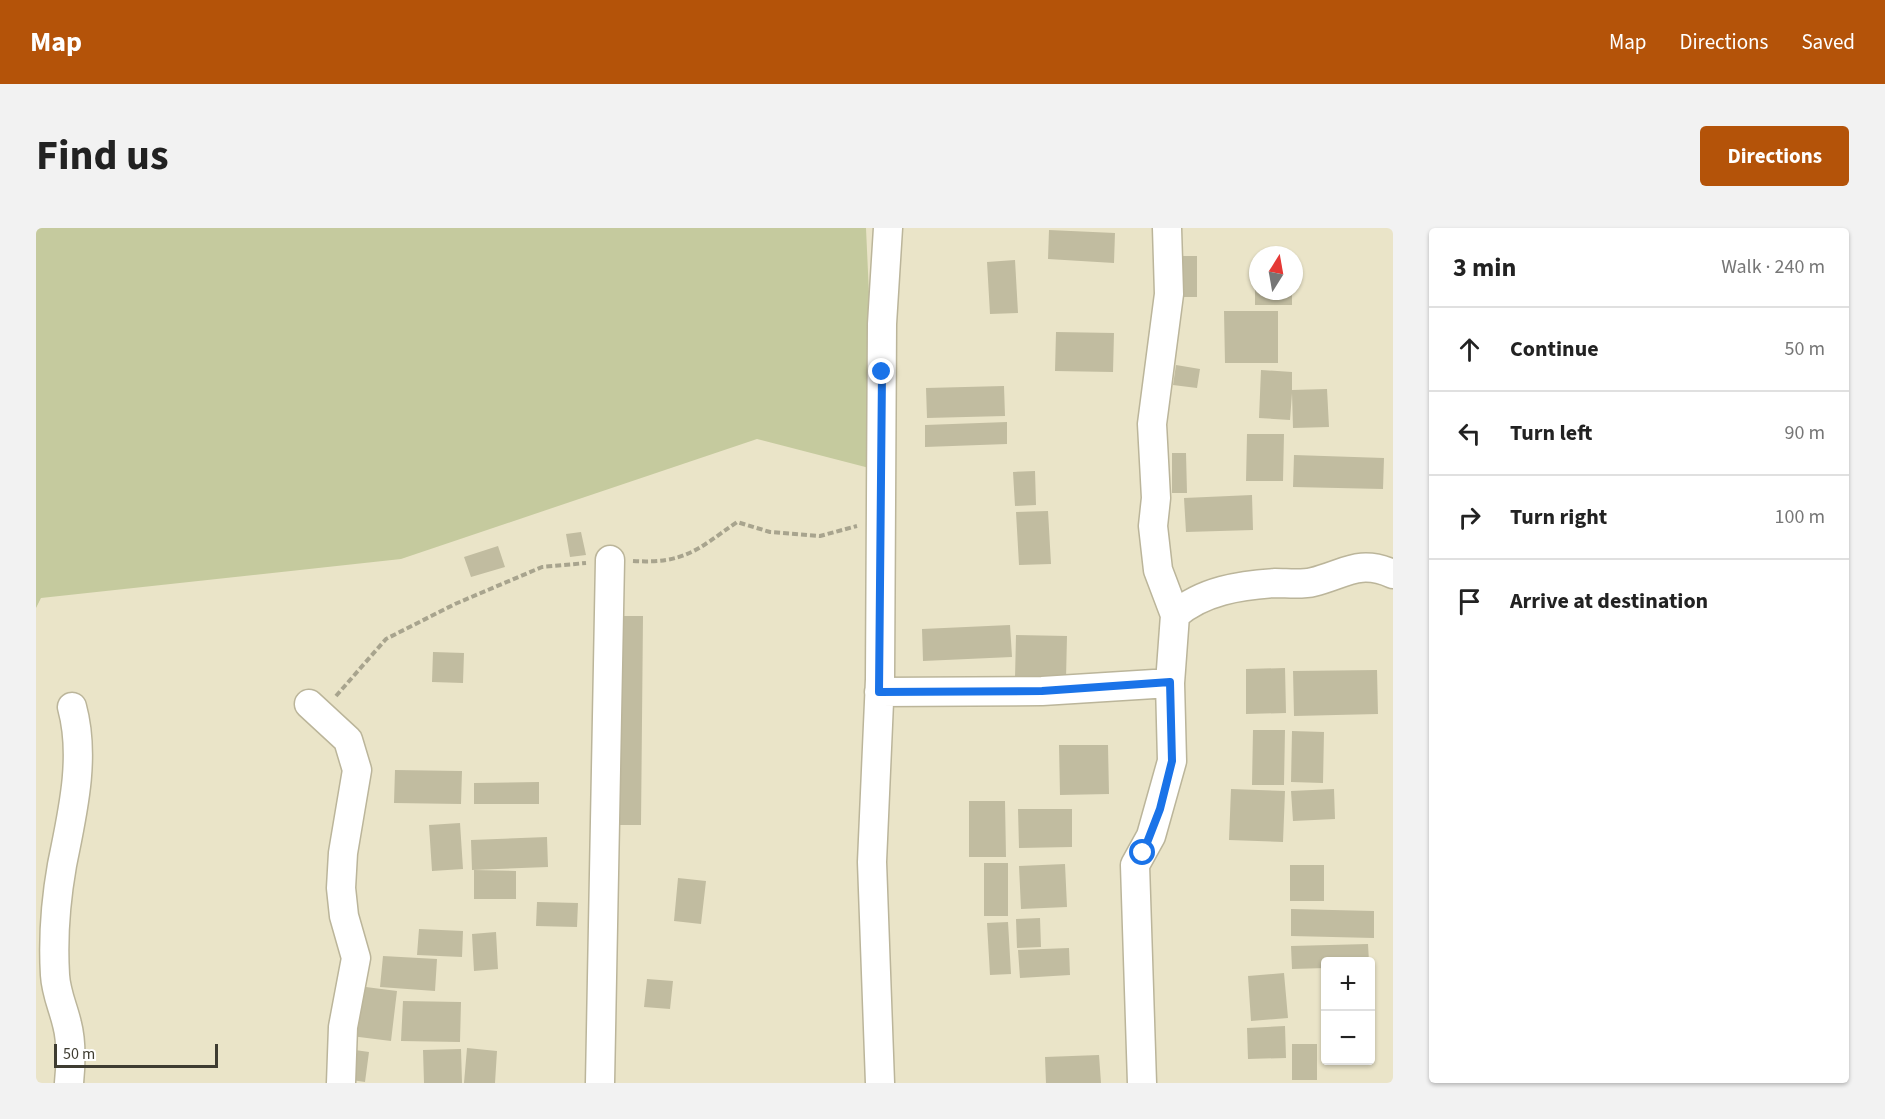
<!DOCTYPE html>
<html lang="en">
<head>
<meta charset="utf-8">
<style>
  :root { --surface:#fff; --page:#f2f2f2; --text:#222; --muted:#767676; --line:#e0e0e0; --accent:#b45309 }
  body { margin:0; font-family:"Source Sans 3",sans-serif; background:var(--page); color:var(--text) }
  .controls { position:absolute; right:18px; bottom:18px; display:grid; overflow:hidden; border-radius:6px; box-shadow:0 2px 4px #0004 }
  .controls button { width:54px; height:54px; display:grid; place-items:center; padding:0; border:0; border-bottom:2px solid var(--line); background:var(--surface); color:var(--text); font:30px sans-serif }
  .compass { position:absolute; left:1213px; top:18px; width:54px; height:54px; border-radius:50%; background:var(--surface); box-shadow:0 2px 4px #0004; rotate:11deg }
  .scale { position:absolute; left:18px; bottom:15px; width:164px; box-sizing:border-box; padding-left:6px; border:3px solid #3e3c31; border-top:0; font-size:16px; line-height:21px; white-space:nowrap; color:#3e3c31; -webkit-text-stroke:4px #fff; paint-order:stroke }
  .stop { position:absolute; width:18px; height:18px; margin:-14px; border:4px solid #1a73e8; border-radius:50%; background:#fff }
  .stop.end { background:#1a73e8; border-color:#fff; box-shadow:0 2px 6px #0008 }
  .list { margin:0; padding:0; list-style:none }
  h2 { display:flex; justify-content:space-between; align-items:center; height:78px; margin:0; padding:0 24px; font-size:26px }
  h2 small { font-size:20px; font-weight:400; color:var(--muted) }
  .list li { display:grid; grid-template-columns:39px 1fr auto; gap:18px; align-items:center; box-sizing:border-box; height:84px; padding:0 24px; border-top:2px solid var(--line) }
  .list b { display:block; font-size:22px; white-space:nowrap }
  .list em { font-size:20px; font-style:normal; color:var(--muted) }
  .icon { flex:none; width:33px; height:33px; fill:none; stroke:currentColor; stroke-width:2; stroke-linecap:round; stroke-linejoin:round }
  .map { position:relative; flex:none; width:1357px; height:855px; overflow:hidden; border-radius:6px }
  header { display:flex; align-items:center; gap:36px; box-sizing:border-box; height:84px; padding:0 30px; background:var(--accent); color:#fff }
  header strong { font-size:28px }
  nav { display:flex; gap:33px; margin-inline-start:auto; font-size:21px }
  .intro { display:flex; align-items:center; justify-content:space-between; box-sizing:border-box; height:144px; padding:0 36px }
  h1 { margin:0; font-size:42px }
  .button { padding:15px 27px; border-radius:6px; background:var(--accent); color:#fff; font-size:21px; font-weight:700 }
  main { display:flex; gap:36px; padding:0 36px }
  aside { flex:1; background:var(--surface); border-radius:6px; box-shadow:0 2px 4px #0004 }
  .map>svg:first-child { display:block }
</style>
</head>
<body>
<header>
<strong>Map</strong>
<nav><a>Map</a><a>Directions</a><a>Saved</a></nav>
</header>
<div class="intro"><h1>Find us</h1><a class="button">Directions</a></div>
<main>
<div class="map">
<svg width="1357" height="855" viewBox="0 0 1357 855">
  <rect width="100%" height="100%" fill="#eae4c8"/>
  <path fill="#c5ca9e" d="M0,0H830L841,242L721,211L365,331L5,370L0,380Z"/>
  <path fill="#c1bca0" d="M1013,2L1079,5L1078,35L1012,31Z
    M1142,28H1161V69H1143Z
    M1219,28H1222V63H1256V77H1219Z
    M979,32L982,85L954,86L951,34Z
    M1188,83H1242V135H1189Z
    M1020,104L1078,105L1077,144L1019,143Z
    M1140,137L1164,141L1161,160L1137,157Z
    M1225,142L1256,144V162L1291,161L1293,199L1257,200L1256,165L1254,192L1223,190Z
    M968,158L969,188L891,190L890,160Z
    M971,194V216L889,219V197Z
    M1211,206H1248L1247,253H1210Z
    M1136,225H1150L1151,265H1136Z
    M1258,227L1348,230L1347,261L1257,259Z
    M999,243L1000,277L979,278L977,244Z
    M1216,267L1217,302L1150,304L1148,270Z
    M1012,283L1015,336L983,337L980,284Z
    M545,304L550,327L534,329L530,306Z
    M462,318L469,339L435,349L428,329Z
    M580,388H607L605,597H579Z
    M974,397L976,429L887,433L886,401Z
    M980,407L1031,408L1030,451L979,450Z
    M397,424L428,425L427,455L396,454Z
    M1249,440L1250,485L1210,486V441Z
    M1341,442L1342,486L1258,488L1257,443Z
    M1217,502H1249L1248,557H1216Z
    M1256,503L1288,504L1287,555L1255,554Z
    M1023,517H1072L1073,566L1024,567Z
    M359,542L426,543L425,576L358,575Z
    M503,554V576H438V555Z
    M1195,561L1249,563L1247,614L1193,612Z
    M1298,561L1299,591L1257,593L1255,563Z
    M933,573H969L970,629H933Z
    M982,581H1036V619L983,620Z
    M424,595L427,641L396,643L393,597Z
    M511,609L512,639L436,642L435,612Z
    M948,635H972V688H948Z
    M1029,636L1031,679L985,681L983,638Z
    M1254,637H1288V673H1254Z
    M438,642L480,643V671H438Z
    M642,650L670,653L665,696L638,693Z
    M501,674L542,675L541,699L500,698Z
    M1255,681L1338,683V710L1255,708Z
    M1004,690L1005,719L981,720L980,691Z
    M972,694L975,746L954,747L951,695Z
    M383,701L427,703L426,729L381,727Z
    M460,704L462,741L438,743L436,706Z
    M1332,716L1333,734H1290V740L1256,741L1255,718Z
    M1033,720L1034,747L984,750L982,722Z
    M347,728L401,731L399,763L344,759Z
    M1248,745L1252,790L1215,793L1212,748Z
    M611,751L637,753L634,781L608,779Z
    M322,758L361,763L355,813L315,808Z
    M367,773L425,774L424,814L365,813Z
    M1249,798L1250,830L1212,831L1211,800Z
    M1256,816H1281V852H1256Z
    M431,820L461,823L459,855H428Z
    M312,821L333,824L329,854L309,851Z
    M425,821L426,855H388L387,822Z
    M1063,827L1065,855H1010L1009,829Z"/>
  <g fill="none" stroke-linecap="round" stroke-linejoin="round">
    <g stroke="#bbb59a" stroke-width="31">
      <path id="minor" d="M1139,387C1166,363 1205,357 1239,355C1251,355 1266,357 1277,354C1309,346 1323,331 1357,346
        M843,464L1006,463L1134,455
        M273,476L312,512L321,542L307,625L305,660L308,688L320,730L307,799L305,855
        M33,855C35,835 36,815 31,796C27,779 20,765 19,747C17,713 20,671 26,637C36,587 50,530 36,479
        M564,855L574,332
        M844,855L836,634L844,451L846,96L852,0
        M1106,855L1099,637L1115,608L1136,533L1134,455L1139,387L1122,342L1117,298L1120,270L1116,196L1133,66L1131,0"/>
    </g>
    <path stroke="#a8a48e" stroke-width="4" stroke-dasharray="6 3" stroke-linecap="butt" d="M597,333C648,336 661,322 701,294L734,304L784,308L821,298
      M300,468L350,411L419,376L506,339L550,335"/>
    <use href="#minor" stroke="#fff" stroke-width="28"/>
  </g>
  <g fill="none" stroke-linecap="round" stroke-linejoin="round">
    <path stroke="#1a73e8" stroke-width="8" d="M846,144L843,464L1006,463L1134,454L1136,533L1124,581L1107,625"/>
  </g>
</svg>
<div class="controls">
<button>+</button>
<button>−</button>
</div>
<svg class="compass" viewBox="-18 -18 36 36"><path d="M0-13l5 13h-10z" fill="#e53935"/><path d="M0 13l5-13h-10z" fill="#767676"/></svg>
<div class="scale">50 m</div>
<div class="stop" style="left:1107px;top:625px"></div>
<div class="stop end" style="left:846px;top:144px"></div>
</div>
<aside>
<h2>3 min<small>Walk · 240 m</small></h2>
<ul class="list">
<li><svg class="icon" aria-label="ahead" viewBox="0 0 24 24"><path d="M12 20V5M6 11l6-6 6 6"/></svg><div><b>Continue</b></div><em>50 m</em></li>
<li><svg class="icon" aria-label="left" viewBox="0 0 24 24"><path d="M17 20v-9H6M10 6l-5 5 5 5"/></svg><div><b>Turn left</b></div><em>90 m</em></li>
<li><svg class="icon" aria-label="right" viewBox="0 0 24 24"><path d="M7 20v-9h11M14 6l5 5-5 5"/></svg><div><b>Turn right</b></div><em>100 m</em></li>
<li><svg class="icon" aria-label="arrive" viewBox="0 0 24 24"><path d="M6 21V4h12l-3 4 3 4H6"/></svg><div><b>Arrive at destination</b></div></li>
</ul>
</aside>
</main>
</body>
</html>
